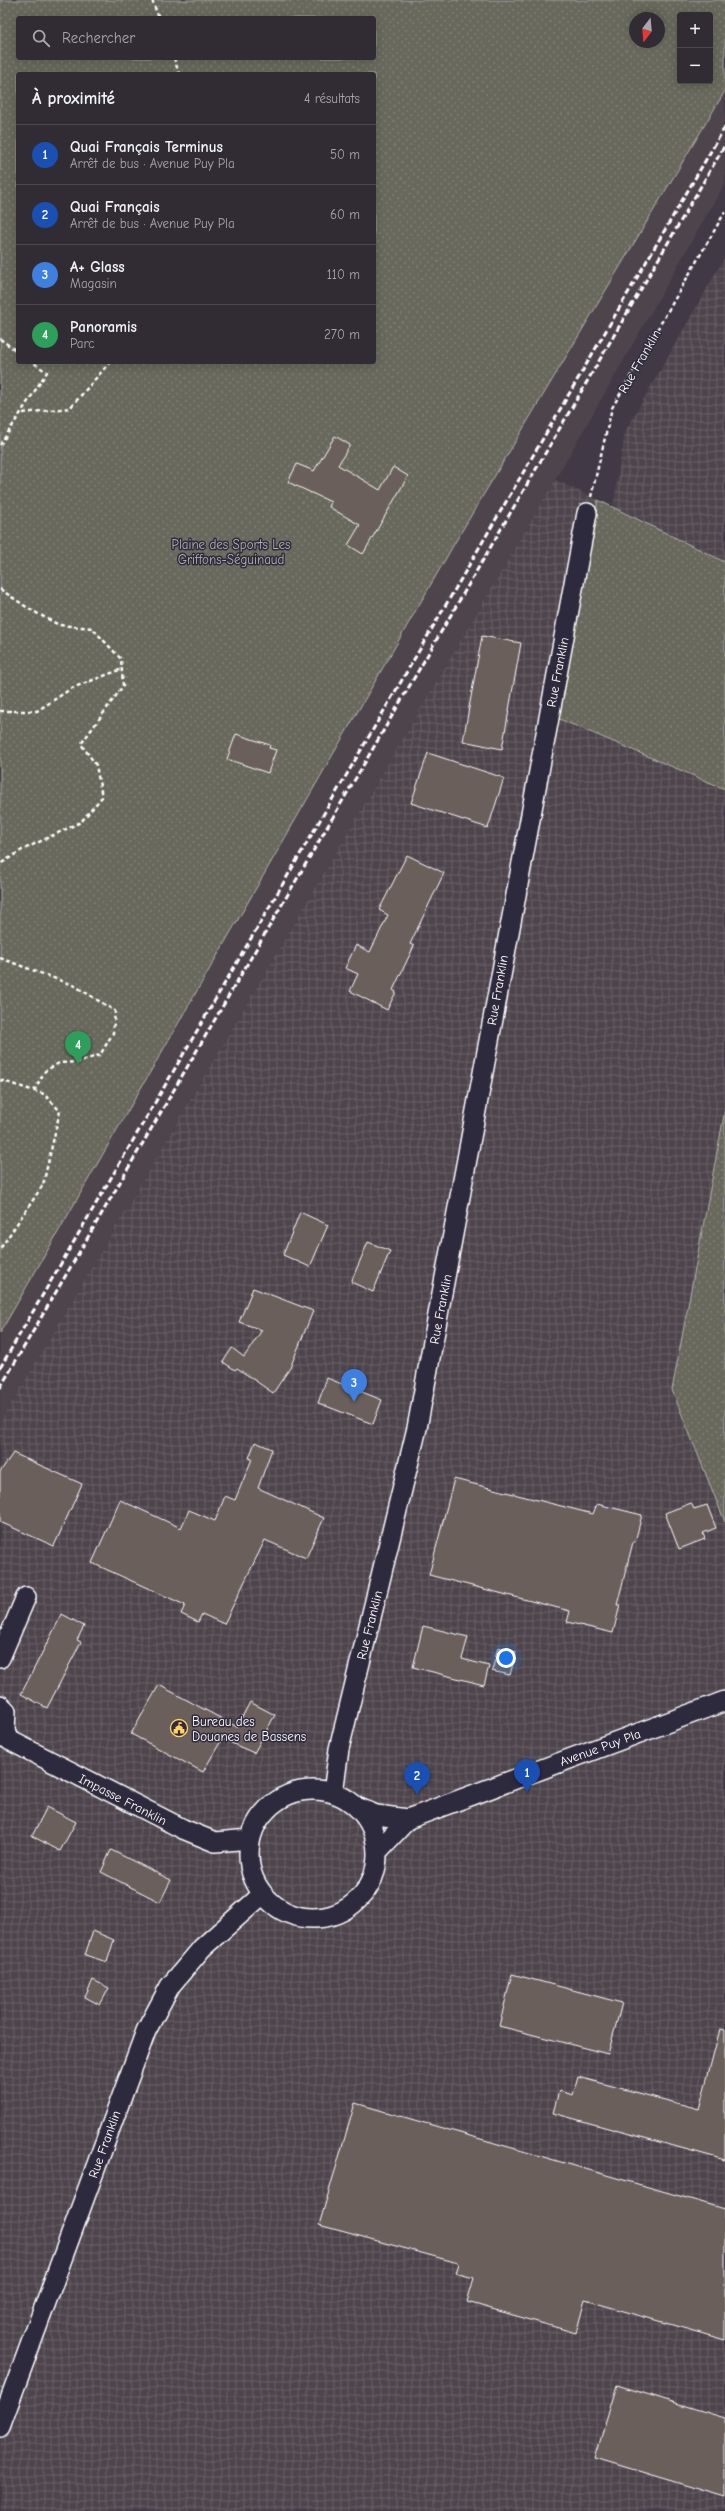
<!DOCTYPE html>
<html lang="fr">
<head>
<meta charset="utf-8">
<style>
  :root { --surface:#312c34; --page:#3d3840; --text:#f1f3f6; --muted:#a8a7ac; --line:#4c484f; --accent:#95b2f1 }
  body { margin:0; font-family:"Comic Neue",sans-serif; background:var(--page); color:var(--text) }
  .controls { position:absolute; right:12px; top:12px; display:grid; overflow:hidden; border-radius:4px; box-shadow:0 2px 10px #0003 }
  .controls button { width:36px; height:36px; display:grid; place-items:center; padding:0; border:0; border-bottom:1px solid var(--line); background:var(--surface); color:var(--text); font:20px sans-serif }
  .compass { position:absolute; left:629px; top:12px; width:36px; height:36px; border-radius:50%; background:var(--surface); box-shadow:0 2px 10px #0003; rotate:196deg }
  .you { position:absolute; left:506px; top:1658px; width:14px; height:14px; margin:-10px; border:3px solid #fff; border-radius:50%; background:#1a73e8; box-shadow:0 0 0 6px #1a73e833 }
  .badge { display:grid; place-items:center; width:26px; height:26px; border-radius:50%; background:var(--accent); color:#fff; font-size:13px; font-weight:700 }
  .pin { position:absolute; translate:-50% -33px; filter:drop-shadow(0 1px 2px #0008) }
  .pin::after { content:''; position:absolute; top:21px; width:14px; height:12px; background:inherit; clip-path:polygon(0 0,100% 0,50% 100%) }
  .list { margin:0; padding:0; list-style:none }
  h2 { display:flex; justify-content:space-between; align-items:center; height:52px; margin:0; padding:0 16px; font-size:17px }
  h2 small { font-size:13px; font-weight:400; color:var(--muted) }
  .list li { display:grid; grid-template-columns:26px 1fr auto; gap:12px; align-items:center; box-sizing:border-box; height:60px; padding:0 16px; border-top:1px solid var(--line) }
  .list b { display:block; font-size:15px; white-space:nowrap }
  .list p { margin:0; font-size:13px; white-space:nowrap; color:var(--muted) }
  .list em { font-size:13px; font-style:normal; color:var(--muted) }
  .icon { flex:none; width:22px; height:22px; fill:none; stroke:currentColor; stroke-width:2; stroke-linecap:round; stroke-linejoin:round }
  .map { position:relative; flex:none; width:725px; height:2511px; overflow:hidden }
  .search { position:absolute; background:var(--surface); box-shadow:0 2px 10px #0003; left:16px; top:16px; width:360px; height:44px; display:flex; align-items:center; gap:10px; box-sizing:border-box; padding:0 14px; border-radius:4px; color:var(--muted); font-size:15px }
  .panel { position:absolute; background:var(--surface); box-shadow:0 2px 10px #0003; left:16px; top:72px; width:360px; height:292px; border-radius:4px }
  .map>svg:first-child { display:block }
</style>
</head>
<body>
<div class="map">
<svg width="725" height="2511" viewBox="0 0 725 2511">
  <defs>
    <pattern id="industrial-grid" width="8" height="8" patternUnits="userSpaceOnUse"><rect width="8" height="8" fill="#4e454c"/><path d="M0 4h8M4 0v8" fill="none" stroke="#696167"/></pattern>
    <pattern id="grass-dots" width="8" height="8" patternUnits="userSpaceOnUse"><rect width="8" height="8" fill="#68695b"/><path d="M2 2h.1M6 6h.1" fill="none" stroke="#7f8074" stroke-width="1.8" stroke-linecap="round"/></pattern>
  </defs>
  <rect width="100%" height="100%" fill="#413a46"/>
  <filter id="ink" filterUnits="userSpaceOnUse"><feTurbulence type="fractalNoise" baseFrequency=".025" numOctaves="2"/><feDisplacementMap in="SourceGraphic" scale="8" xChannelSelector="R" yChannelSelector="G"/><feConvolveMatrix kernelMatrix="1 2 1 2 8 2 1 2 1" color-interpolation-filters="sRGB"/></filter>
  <g filter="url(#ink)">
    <path fill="#4e454c" d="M725,91V183L555,480L0,1423V1333L457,539Z"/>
    <path fill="url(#industrial-grid)" d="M725,257V562L613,507L625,432Z
      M555,480L598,500L557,718L725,789V1110L672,1390L725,1522V2511H0V1423Z"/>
    <path fill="url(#grass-dots)" stroke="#b4b4ad" fill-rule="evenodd" d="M0,0H725V91L457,539L0,1333ZM680,15H710V81H680ZM18,18H374V58H18ZM635,18H659V42H635ZM18,74H374V362H18Z
      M598,500L725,562V789L557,718Z
      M725,1110V1522L672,1390Z"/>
    <path fill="#6b5e5a" stroke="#fff" d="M335,436L350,445L338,465L380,490L393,467L408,476L363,554L348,545L360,525L329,507L331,502L288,482L297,464L314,471Z
      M482,636L521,643L502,749L463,741Z
      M236,734L270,745L269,748L276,750L268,773L227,759Z
      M428,753L504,778L488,828L411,803Z
      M407,855L444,873L410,944L414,946L393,990L396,992L387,1010L350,991L358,974L345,968L356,945L370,952L388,915L379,910Z
      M300,1212L328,1225L310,1267L283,1255Z
      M368,1242L390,1251L373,1292L351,1282Z
      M253,1288L313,1311L290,1368L273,1393L237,1368L235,1370L223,1362L232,1348L244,1357L262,1330L239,1322Z
      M327,1378L382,1400L373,1424L318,1403Z
      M255,1442L272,1449L258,1488L324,1518L306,1558L265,1540L224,1624L202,1614L198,1622L181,1614L185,1605L92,1563L120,1500L181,1528L189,1510L215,1521L225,1496L235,1500L252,1459L249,1458Z
      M13,1453L82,1484L54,1546L0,1522V1472Z
      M454,1479L593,1514L597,1504L642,1515L635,1542H633L617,1605H620L613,1633L567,1622L570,1611L429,1575Z
      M691,1503L694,1509L707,1505L716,1528L703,1533L705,1539L679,1549L665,1513Z
      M62,1614L84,1626L77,1640L81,1642L47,1708L21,1694Z
      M423,1626L468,1637L462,1659L489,1666L484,1685L413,1667Z
      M498,1647L516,1652L510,1675L492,1671Z
      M159,1685L237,1727L250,1702L275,1715L254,1753L222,1739L203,1772L131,1734Z
      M47,1807L76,1822L60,1851L32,1836Z
      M111,1850L171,1880L160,1902L101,1872Z
      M93,1931L114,1940L107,1962L85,1955Z
      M512,1974L622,2003L608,2054L499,2026Z
      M93,1980L109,1988L100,2005L85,1997Z
      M720,2029L725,2030V2160L553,2113L559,2091L573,2095L578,2077L699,2109Z
      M355,2103L725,2209V2340L585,2300L576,2333L520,2317L467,2302L474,2278L455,2273L458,2263L319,2225Z
      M617,2385L725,2418V2497L595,2458Z"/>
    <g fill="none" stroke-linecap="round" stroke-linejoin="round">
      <g stroke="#fff" stroke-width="22">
        <path id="minor" d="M0,1658L26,1597
          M0,1705L6,1711L5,1731L0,1737
          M5,1731L9,1740L183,1829L215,1842L250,1839
          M249 1854a64 64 0 1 1 128 0a64 64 0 1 1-128 0Z
          M333,1793L339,1749L417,1428L587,513
          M359,1808L376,1815L408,1819
          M377,1852L408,1819L725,1701
          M0,2427L146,2031L170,1986L202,1948L263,1894"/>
      </g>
      <path stroke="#fff" stroke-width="2.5" stroke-dasharray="4 3" stroke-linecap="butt" d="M152,0L159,18
        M174,58L179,74
        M0,339L18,352
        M23,413L70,408L110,362
        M0,445L47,372L32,362
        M591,497L612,408L725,212
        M0,589L31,610L59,625L92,628L121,659L123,686L81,744L96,765L102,797L81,822L22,850L0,864
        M0,711H37L72,688L122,669
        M0,958L75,986L115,1011L113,1033L100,1055L78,1062L59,1063L45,1071L34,1091
        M0,1080L44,1094L60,1111L43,1185L0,1249"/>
      <use href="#minor" stroke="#2f2a3d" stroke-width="19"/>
      <path stroke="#fff" stroke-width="3" stroke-dasharray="6 3" stroke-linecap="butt" d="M0,1368L725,127
        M0,1388L725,145"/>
    </g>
  </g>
  <defs>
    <g id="civic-ring" transform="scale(0.9)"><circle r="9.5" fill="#2f2a3d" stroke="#ffd166" stroke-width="1.5"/><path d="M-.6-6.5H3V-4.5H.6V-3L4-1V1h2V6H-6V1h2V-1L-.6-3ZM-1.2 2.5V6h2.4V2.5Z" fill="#ffd166"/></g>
  </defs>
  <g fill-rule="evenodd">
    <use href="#civic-ring" x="179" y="1728"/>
  </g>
  <g text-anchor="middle" stroke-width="3" stroke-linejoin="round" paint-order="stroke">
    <g font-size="13" fill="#fff" stroke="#2f2a3d">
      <text transform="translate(639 361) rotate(-60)" y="5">Rue Franklin</text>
      <text transform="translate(557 672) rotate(-79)" y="5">Rue Franklin</text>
      <text transform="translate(497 990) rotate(-80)" y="5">Rue Franklin</text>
      <text transform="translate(440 1309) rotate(-79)" y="5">Rue Franklin</text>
      <text transform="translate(369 1625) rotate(-76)" y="5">Rue Franklin</text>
      <text transform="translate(600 1747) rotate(-20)" y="5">Avenue Puy Pla</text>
      <text transform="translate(123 1799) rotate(27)" y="5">Impasse Franklin</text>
      <text transform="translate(104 2144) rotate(-70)" y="5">Rue Franklin</text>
    </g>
    <g font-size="13" fill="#b4b4ad" stroke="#2f2a3d">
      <text x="231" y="549">Plaine des Sports Les<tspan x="231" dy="15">Griffons-Séguinaud</tspan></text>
    </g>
    <g font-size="13" fill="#fff" stroke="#2f2a3d" text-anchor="start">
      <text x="192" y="1726">Bureau des<tspan x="192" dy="15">Douanes de Bassens</tspan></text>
    </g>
  </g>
</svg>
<div class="controls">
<button>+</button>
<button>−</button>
</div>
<svg class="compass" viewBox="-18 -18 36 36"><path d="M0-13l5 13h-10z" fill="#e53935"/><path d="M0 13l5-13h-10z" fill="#a8a7ac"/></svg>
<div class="you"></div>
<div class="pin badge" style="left:527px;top:1792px;background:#1a4fb4">1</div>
<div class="pin badge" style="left:417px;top:1795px;background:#1a4fb4">2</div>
<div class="pin badge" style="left:354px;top:1402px;background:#3f7fe0">3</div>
<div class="pin badge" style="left:78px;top:1064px;background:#2e9e5b">4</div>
<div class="search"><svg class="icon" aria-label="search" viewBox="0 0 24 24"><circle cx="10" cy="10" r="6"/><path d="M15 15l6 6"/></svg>Rechercher</div>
<section class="panel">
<h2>À proximité<small>4 résultats</small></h2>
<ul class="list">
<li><span class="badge" style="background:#1a4fb4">1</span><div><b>Quai Français Terminus</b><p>Arrêt de bus · Avenue Puy Pla</p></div><em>50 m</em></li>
<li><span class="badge" style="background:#1a4fb4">2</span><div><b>Quai Français</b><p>Arrêt de bus · Avenue Puy Pla</p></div><em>60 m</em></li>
<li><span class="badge" style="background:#3f7fe0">3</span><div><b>A+ Glass</b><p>Magasin</p></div><em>110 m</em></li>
<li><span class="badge" style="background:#2e9e5b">4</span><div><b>Panoramis</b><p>Parc</p></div><em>270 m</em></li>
</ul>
</section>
</div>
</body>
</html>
